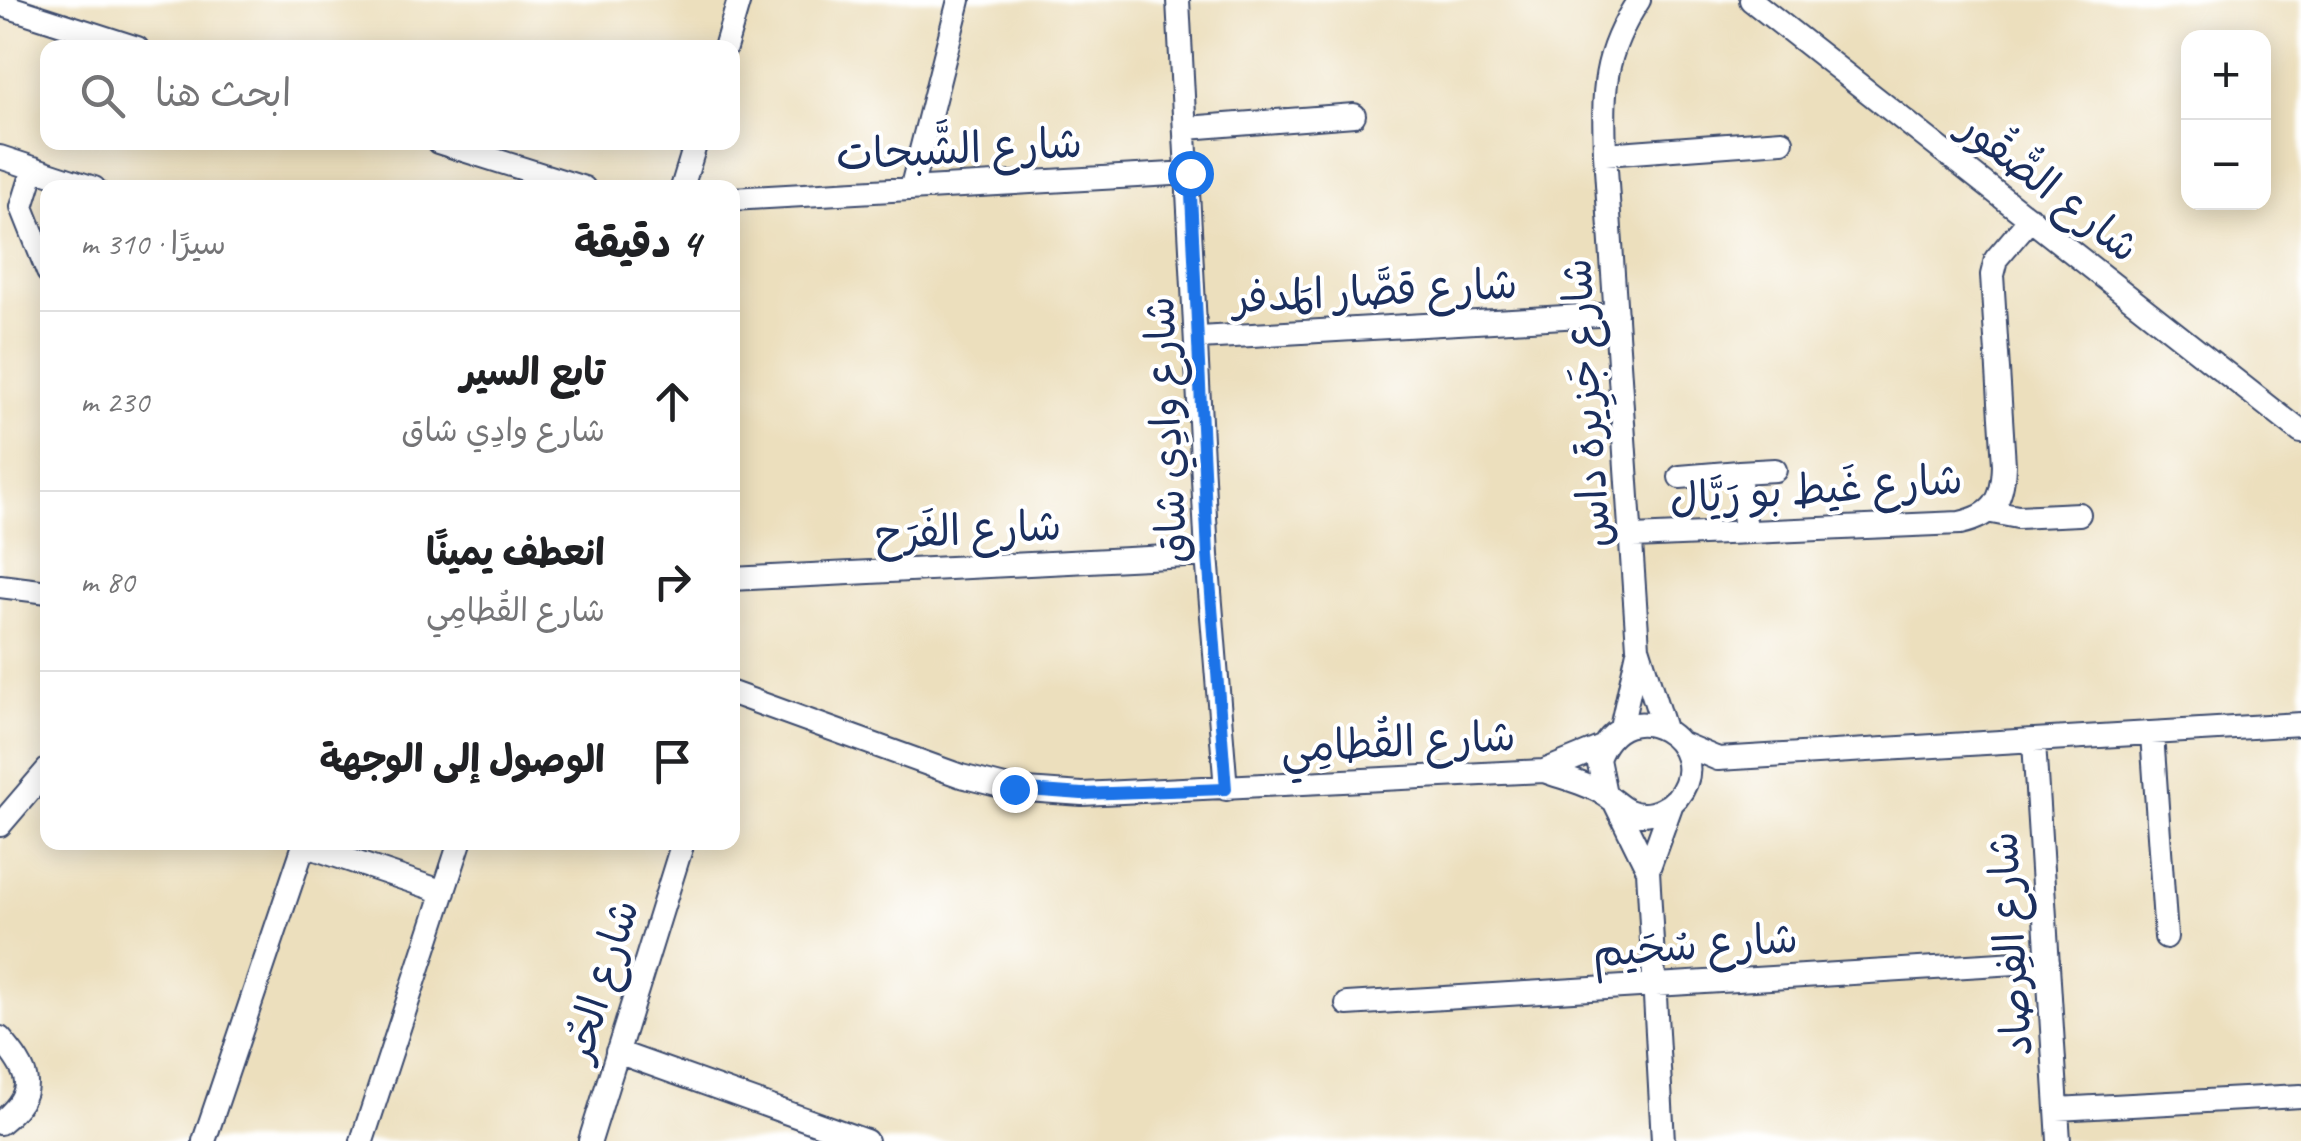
<!DOCTYPE html>
<html lang="ar">
<head>
<meta charset="utf-8">
<style>
  :root { --surface:#fff; --page:#f6f6f6; --text:#202124; --muted:#757577; --line:#e0e0e0 }
  body { margin:0; font-family:Caveat,"Playpen Sans Arabic",sans-serif; background:var(--page); color:var(--text); direction:rtl }
  .controls { position:absolute; right:30px; top:30px; display:grid; overflow:hidden; border-radius:20px; box-shadow:0 5px 25px #0003 }
  .controls button { width:90px; height:90px; display:grid; place-items:center; padding:0; border:0; border-bottom:2px solid var(--line); background:var(--surface); color:var(--text); font:50px sans-serif }
  .stop { position:absolute; width:30px; height:30px; margin:-22px; border:8px solid #1a73e8; border-radius:50%; background:#fff }
  .stop.end { background:#1a73e8; border-color:#fff; box-shadow:0 2px 10px #0008 }
  .list { margin:0; padding:0; list-style:none }
  h2 { display:flex; justify-content:space-between; align-items:center; height:130px; margin:0; padding:0 40px; font-size:42px }
  h2 small { font-size:32px; font-weight:400; color:var(--muted) }
  .list li { display:grid; grid-template-columns:65px 1fr auto; gap:30px; align-items:center; box-sizing:border-box; height:180px; padding:0 40px; border-top:2px solid var(--line) }
  .list b { display:block; font-size:38px; white-space:nowrap }
  .list p { margin:0; font-size:32px; white-space:nowrap; color:var(--muted) }
  .list em { font-size:32px; font-style:normal; color:var(--muted) }
  .icon { flex:none; width:55px; height:55px; fill:none; stroke:currentColor; stroke-width:2; stroke-linecap:round; stroke-linejoin:round }
  .map { position:relative; flex:none; width:2301px; height:1141px; overflow:hidden; direction:ltr }
  .search { position:absolute; background:var(--surface); box-shadow:0 5px 25px #0003; left:40px; top:40px; width:700px; height:110px; display:flex; align-items:center; gap:25px; box-sizing:border-box; padding:0 35px; border-radius:20px; color:var(--muted); font-size:38px }
  .panel { position:absolute; background:var(--surface); box-shadow:0 5px 25px #0003; left:40px; top:180px; width:700px; height:670px; border-radius:20px; direction:rtl }
  .map>svg:first-child { display:block }
</style>
</head>
<body>
<div class="map">
<svg width="2301" height="1141" viewBox="0 0 2301 1141">
  <rect width="100%" height="100%" fill="#fff"/>
  <filter id="ink" filterUnits="userSpaceOnUse"><feTurbulence type="fractalNoise" baseFrequency=".01" numOctaves="2"/><feDisplacementMap in="SourceGraphic" scale="20" xChannelSelector="R" yChannelSelector="G"/><feConvolveMatrix kernelMatrix="1 2 1 2 8 2 1 2 1" color-interpolation-filters="sRGB"/></filter>
  <filter id="wash" filterUnits="userSpaceOnUse"><feTurbulence type="fractalNoise" baseFrequency=".0048" numOctaves="4" result="noise"/><feDisplacementMap in="SourceGraphic" scale="40" xChannelSelector="R" yChannelSelector="G"/><feGaussianBlur stdDeviation="2.25" result="paint"/><feColorMatrix in="noise" values="0 0 0 0 0 0 0 0 0 0 0 0 0 0 0 0 0 1.4 0 .05"/><feComposite in="paint" operator="in"/></filter>
  <g filter="url(#wash)">
    <rect width="100%" height="100%" fill="#ecdfbd"/>
  </g>
  <g filter="url(#ink)">
    <g fill="none" stroke-linecap="round" stroke-linejoin="round">
      <g stroke="#3a496c" stroke-width="26">
        <path id="minor" d="M1178,0L1207,555L1226,789
          M1639,0C1602,55 1603,90 1605,154L1638,647L1664,729
          M1751,0L2301,432
          M0,4L137,48
          M725,48L739,0
          M1187,128L1354,115
          M438,142L584,188
          M1605,154L1782,141
          M0,157L94,188
          M34,168L22,207L48,272
          M912,186L959,0
          M682,188L696,142
          M732,199L1190,173
          M1199,338L1616,314
          M1680,477L1739,472
          M1992,512L2018,517L2079,514
          M1745,532L1739,472L1775,470
          M1633,537L1960,523C1995,515 2003,500 2004,465L1992,275L1996,259L2031,218
          M732,579L1207,555
          M0,586L48,592
          M732,693L961,776L1013,789L1082,794L1544,771L1602,747
          M1621,728L1638,651
          M2152,734L2166,937
          M2034,742L2059,1141
          M1680,743L1718,759L2301,724
          M1544,771C1563,778 1585,783 1602,793C1617,801 1624,814 1643,814C1655,814 1669,807 1677,798C1721,744 1625,684 1598,759L1605,794
          M1616,805L1648,870L1663,1141
          M0,825L48,769
          M304,845L444,892
          M1648,870L1672,803
          M1347,1004L2048,961
          M0,1038C30,1073 39,1091 0,1123
          M617,1052L866,1141
          M2057,1109L2301,1096
          M204,1141L305,842
          M362,1141L460,842
          M590,1141L683,842"/>
      </g>
      <use href="#minor" stroke="#fff" stroke-width="22"/>
    </g>
  </g>
  <g fill="none" stroke-linecap="round" stroke-linejoin="round" filter="url(#ink)">
    <path stroke="#1a73e8" stroke-width="12" d="M1014,789L1082,794L1226,789L1208,555L1190,173"/>
  </g>
  <g text-anchor="middle" stroke-width="8" stroke-linejoin="round" paint-order="stroke">
    <g font-size="42" fill="#1b2f5e" stroke="#fff">
      <text transform="translate(959 148) rotate(-3)" y="15">شارع الشَّبحات</text>
      <text transform="translate(2050 186) rotate(38)" y="15">شارع الصُّقُور</text>
      <text transform="translate(1375 290) rotate(-3)" y="15">شارع قصَّار المَدفر</text>
      <text transform="translate(1585 403) rotate(-94)" y="15">شارع جَزِيرة داس</text>
      <text transform="translate(1165 430) rotate(-93)" y="15">شارع وادِي شاق</text>
      <text transform="translate(1816 488) rotate(-4)" y="15">شارع غَيط بو رَيَّال</text>
      <text transform="translate(968 529) rotate(-3)" y="15">شارع الفَرَح</text>
      <text transform="translate(1398 741) rotate(-3)" y="15">شارع القُطامِي</text>
      <text transform="translate(1695 944) rotate(-4)" y="15">شارع سُحَيم</text>
      <text transform="translate(2009 944) rotate(-94)" y="15">شارع الفِرصاد</text>
      <text transform="translate(600 980) rotate(-73)" y="15">شارع الحُر</text>
    </g>
  </g>
</svg>
<div class="controls">
<button>+</button>
<button>−</button>
</div>
<div class="stop" style="left:1190px;top:173px"></div>
<div class="stop end" style="left:1014px;top:789px"></div>
<div class="search"><svg class="icon" aria-label="search" viewBox="0 0 24 24"><circle cx="10" cy="10" r="6"/><path d="M15 15l6 6"/></svg>ابحث هنا</div>
<section class="panel">
<h2>4 دقيقة<small>سيرًا · 310 m</small></h2>
<ul class="list">
<li><svg class="icon" aria-label="ahead" viewBox="0 0 24 24"><path d="M12 20V5M6 11l6-6 6 6"/></svg><div><b>تابع السير</b><p>شارع وادِي شاق</p></div><em>230 m</em></li>
<li><svg class="icon" aria-label="right" viewBox="0 0 24 24"><path d="M7 20v-9h11M14 6l5 5-5 5"/></svg><div><b>انعطف يمينًا</b><p>شارع القُطامِي</p></div><em>80 m</em></li>
<li><svg class="icon" aria-label="arrive" viewBox="0 0 24 24"><path d="M6 21V4h12l-3 4 3 4H6"/></svg><div><b>الوصول إلى الوجهة</b></div></li>
</ul>
</section>
</div>
</body>
</html>
